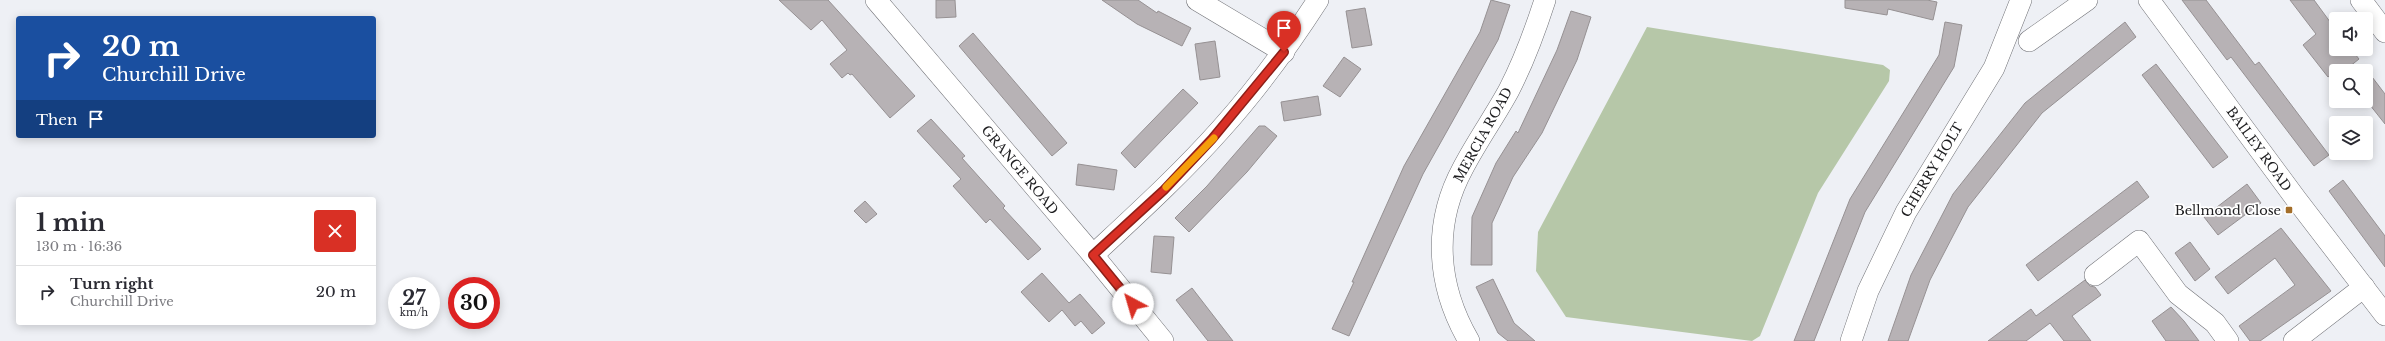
<!DOCTYPE html>
<html lang="en">
<head>
<meta charset="utf-8">
<style>
	:root { --surface:#fff; --page:#f7f7f7; --text:#2b2b33; --muted:#7c7c81; --line:#e1e1e2 }
	body { margin:0; font-family:"Libre Baskerville",serif; background:var(--page); color:var(--text); height:100vh; display:flex; flex-direction:column; font-size:15px; white-space:nowrap }
	* { box-sizing:border-box; margin:0 }
	p { font-size:13px; color:var(--muted) }
	.icon { flex:none; width:22px; height:22px; fill:none; stroke:currentColor; stroke-width:2; stroke-linecap:round; stroke-linejoin:round }
	.map { position:relative; flex:1; overflow:hidden }
	.drawer { position:absolute; left:16px; top:197px; width:360px; height:128px; display:flex; flex-direction:column; background:var(--surface); border-radius:4px; box-shadow:0 2px 10px #0003 }
	.drawer>* { flex:none }
	.top-card { position:absolute; left:16px; top:16px; width:360px; height:122px; border-radius:4px; box-shadow:0 2px 10px #0003; background:#1a4fa0; color:#fff; overflow:hidden }
	.controls { position:absolute; left:2329px; top:12px; display:grid; gap:8px }
	.controls a { display:grid; place-items:center; width:44px; height:44px; border-radius:4px; background:var(--surface); box-shadow:0 2px 10px #0003; font-size:20px }
	.speed { position:absolute; left:388px; top:277px; display:flex; gap:8px; font-size:20px; font-weight:700; text-align:center }
	.speed>* { display:grid; place-content:center; width:52px; height:52px; border-radius:50%; background:var(--surface); box-shadow:0 2px 10px #0003; line-height:1 }
	.speed small { font-size:10px; font-weight:400 }
	.speed .limit { border:6px solid #d22; background:#fff; color:#111 }
	.pin { position:absolute; display:grid; place-items:center; width:34px; height:34px; color:#fff; margin:-41px -17px; border-radius:50% 50% 50% 0; rotate:-45deg; box-shadow:0 0 4px #0007 }
	.pin .icon { rotate:45deg }
	.me { position:absolute; width:44px; margin:-22px; rotate:321deg; stroke-linejoin:round; filter:drop-shadow(0 0 3px #0008) }
	.turn { display:flex; align-items:center; gap:14px; height:84px; padding:0 20px; font-size:18px }
	.turn .icon { width:52px; height:52px; stroke-width:2.5 }
	.turn b { display:block; font-size:28px; line-height:34px }
	.then { display:flex; align-items:center; height:38px; padding:0 20px; background:#0003; gap:8px; font-size:15px }
	.round { display:grid; place-items:center; flex:none; width:42px; height:42px; border-radius:4px; background:var(--page) }
	.summary { display:flex; align-items:center; justify-content:space-between; height:68px; padding:0 20px }
	h1 { font-size:24px; font-weight:700; line-height:30px }
	ul { padding:0; list-style:none }
	li { display:flex; align-items:center; gap:12px; height:52px; padding:0 20px; border-top:1px solid var(--line) }
	li div { flex:1 }
	li b { display:block; font-size:15px }
	li em { font-style:normal }
	.map>svg:first-child { display:block }
	.green { fill:#b6c7a8 }
	.building { fill:#b7b2b5; stroke:#969193 }
	.lines { fill:none; stroke-linecap:round; stroke-linejoin:round }
	.minor-casing { stroke:#717277; stroke-width:22 }
	.minor { stroke:#fff; stroke-width:21 }
	.route-casing { stroke:#8d1f18; stroke-width:10 }
	.route { stroke:#d93025; stroke-width:7 }
	.slow { stroke:#f59e0b; stroke-width:7 }
	.poi-dot { fill:#a46e29; stroke:#fff; stroke-width:1.5 }
	.labels { text-anchor:middle; dominant-baseline:central; stroke-width:3.5; stroke-linejoin:round; paint-order:stroke }
	.street-label { font-size:13px; fill:#1e1e20; stroke:#fff }
	.poi-label { font-size:13px; fill:#1e1e20; stroke:#fff; text-anchor:end }
</style>
</head>
<body>
<div class="map">
<svg width="2385" height="341" viewBox="0 0 2385 341">
	<rect width="100%" height="100%" fill="#eef0f5"/>
	<polygon class="green" points="1647,27 1883,65 1890,70 1889,81 1818,193 1760,336 1752,341 1566,317 1536,271 1538,232"/>
	<g class="building">
		<polygon points="779,0 828,0 915,96 890,118 852,74 850,75 848,73 842,78 830,64 847,50 822,20 811,30"/>
		<polygon points="936,0 955,0 956,17 936,18"/>
		<polygon points="1102,0 1138,0 1157,13 1158,11 1191,28 1182,46 1137,24"/>
		<polygon points="1491,0 1510,5 1498,40 1423,174 1349,336 1332,329 1354,282 1352,282 1404,166 1480,32"/>
		<polygon points="1845,0 1927,0 1937,2 1933,20 1888,9 1887,15 1845,8"/>
		<polygon points="2182,0 2206,0 2255,65 2259,62 2329,155 2314,166 2231,57 2227,60"/>
		<polygon points="2290,0 2314,0 2336,30 2336,49 2351,49 2359,59 2344,71 2341,67 2328,77 2303,45 2316,34"/>
		<polygon points="1365,8 1372,45 1352,48 1346,11"/>
		<polygon points="1571,11 1591,17 1577,60 1542,133 1513,177 1492,223 1492,265 1471,265 1472,217 1496,163 1516,131 1518,133 1557,50"/>
		<polygon points="1945,22 1962,25 1954,67 1865,212 1814,341 1794,341 1850,199 1939,55"/>
		<polygon points="2125,22 2136,37 2042,113 1968,207 1930,280 1908,341 1888,341 1911,275 1953,194 2025,103"/>
		<polygon points="973,33 1067,143 1052,156 959,46"/>
		<polygon points="1215,41 1220,77 1200,80 1195,44"/>
		<polygon points="1344,57 1361,69 1340,97 1323,86"/>
		<polygon points="2156,64 2228,157 2213,168 2142,75"/>
		<polygon points="2366,69 2385,94 2385,124 2366,100"/>
		<polygon points="1183,89 1198,103 1135,168 1121,153"/>
		<polygon points="1318,96 1321,115 1284,121 1281,102"/>
		<polygon points="931,119 965,156 962,158 1005,206 1003,208 1041,249 1028,260 990,219 986,223 953,186 961,179 917,131"/>
		<polygon points="1259,126 1265,126 1277,136 1247,172 1189,232 1175,218 1207,186"/>
		<polygon points="1078,164 1117,170 1114,190 1076,185"/>
		<polygon points="2343,180 2385,236 2385,267 2329,191"/>
		<polygon points="2137,181 2149,197 2038,281 2026,265"/>
		<polygon points="2247,184 2261,203 2218,235 2204,217"/>
		<polygon points="865,201 877,214 866,223 854,211"/>
		<polygon points="2281,228 2331,291 2260,341 2250,341 2239,326 2295,285 2275,258 2228,294 2215,277"/>
		<polygon points="1154,236 1174,237 1171,274 1151,272"/>
		<polygon points="2190,242 2210,269 2195,281 2175,253"/>
		<polygon points="1042,273 1069,303 1080,294 1105,323 1092,334 1081,321 1075,326 1062,310 1049,322 1021,292"/>
		<polygon points="1493,279 1514,323 1535,341 1508,341 1498,333 1476,287"/>
		<polygon points="2085,280 2090,286 2095,287 2101,295 2072,316 2091,341 2064,341 2050,323 2026,341 1988,341 2031,309 2036,316"/>
		<polygon points="1192,288 1233,341 1208,341 1176,300"/>
		<polygon points="2171,307 2184,321 2199,341 2166,341 2152,321"/>
	</g>
	<g class="lines">
		<defs>
			<g id="minor">
				<polyline points="876,0 1093,255 1163,341"/>
				<polyline points="1197,0 1284,52"/>
				<polyline points="2149,0 2296,199 2385,315"/>
				<polyline points="2361,0 2385,32"/>
				<polyline points="2029,41 2087,0"/>
				<path d="M 1093,255 C 1137,214 1181,174 1221,129 C 1257,89 1289,45 1318,0"/>
				<polyline points="2095,275 2139,241 2178,294 2215,323 2228,341"/>
				<path d="M 1469,341 C 1437,286 1432,225 1463,168 C 1477,141 1495,116 1509,90 C 1524,61 1535,31 1545,0"/>
				<polyline points="1851,341 1868,291 1906,212 1994,68 2021,0"/>
				<polyline points="2294,341 2364,287"/>
			</g>
		</defs>
		<use href="#minor" class="minor-casing"/>
		<use href="#minor" class="minor"/>
	</g>
	<g class="lines">
		<defs>
			<polyline id="route" points="1133,304 1093,255 1164,190 1212,139 1284,52"/>
		</defs>
		<use href="#route" class="route-casing"/>
		<use href="#route" class="route"/>
		<polyline class="slow" points="1166,187 1214,138"/>
	</g>
	<rect class="poi-dot" x="2285" y="206" width="8" height="8" rx="2"/>
	<g class="labels">
		<g class="street-label">
			<text transform="translate(1483 135) rotate(-61)">MERCIA ROAD</text>
			<text transform="translate(2259 149) rotate(54)">BAILEY ROAD</text>
			<text transform="translate(1020 170) rotate(50)">GRANGE ROAD</text>
			<text transform="translate(1932 170) rotate(-59)">CHERRY HOLT</text>
		</g>
		<g class="poi-label">
			<text x="2281" y="210">Bellmond Close</text>
		</g>
	</g>
</svg>
<div class="controls">
<a><svg class="icon" aria-label="sound" viewBox="0 0 24 24"><path d="M4 9h4l5-4v14l-5-4H4zM17 9q2 3 0 6"/></svg></a>
<a><svg class="icon" aria-label="search" viewBox="0 0 24 24"><circle cx="10" cy="10" r="6"/><path d="M15 15l6 6"/></svg></a>
<a><svg class="icon" aria-label="layers" viewBox="0 0 24 24"><path d="M12 4l9 5-9 5-9-5zM3 14l9 5 9-5"/></svg></a>
</div>
<div class="speed"><div>27<small>km/h</small></div><div class="limit">30</div></div>
<div class="pin" style="left:1284px;top:52px;background:#d93025"><svg class="icon" aria-label="arrive" viewBox="0 0 24 24"><path d="M6 21V4h12l-3 4 3 4H6"/></svg></div>
<svg class="me" style="left:1133px;top:304px" viewBox="-20 -20 40 40"><circle r="19" fill="#fff"/><path d="M0-13L10 11 0 6-10 11z" fill="#d93025"/></svg>
<div class="top-card">
<div class="turn"><svg class="icon" aria-label="right" viewBox="0 0 24 24"><path d="M7 20v-9h11M14 6l5 5-5 5"/></svg><div><b>20 m</b>Churchill Drive</div></div>
<div class="then">Then<svg class="icon" aria-label="arrive" viewBox="0 0 24 24"><path d="M6 21V4h12l-3 4 3 4H6"/></svg></div>
</div>
<section class="drawer">
<div class="summary"><div><h1>1 min</h1><p>130 m · 16:36</p></div><a class="round" style="background:#d93025;color:#fff"><svg class="icon" aria-label="close" viewBox="0 0 24 24"><path d="M6 6l12 12M18 6L6 18"/></svg></a></div>
<ul>
<li><svg class="icon" aria-label="right" viewBox="0 0 24 24"><path d="M7 20v-9h11M14 6l5 5-5 5"/></svg><div><b>Turn right</b><p>Churchill Drive</p></div><em>20 m</em></li>
</ul>
</section>
</div>
</body>
</html>
